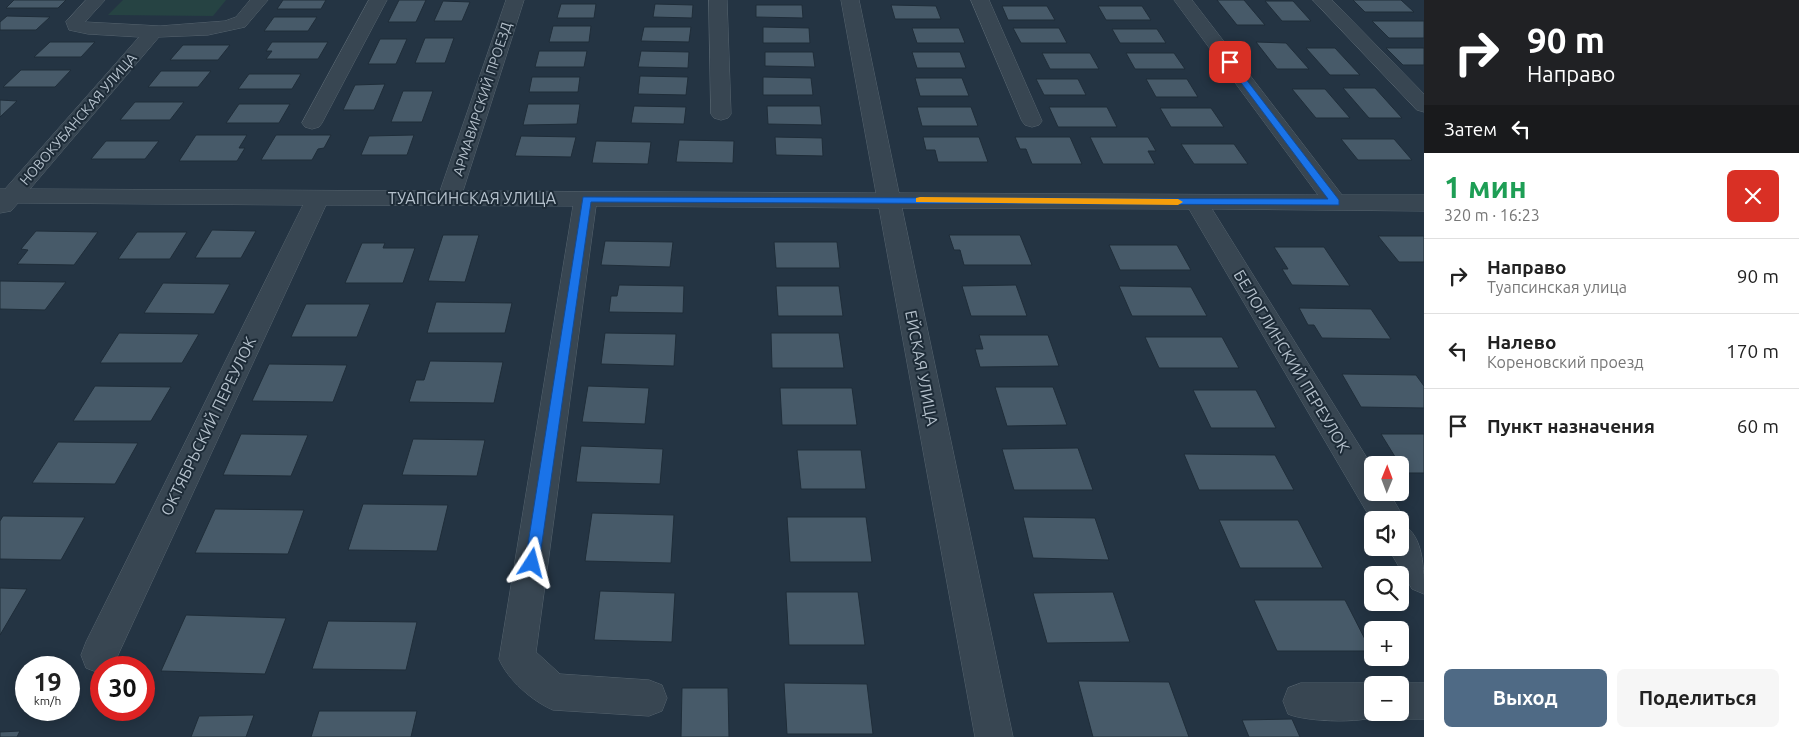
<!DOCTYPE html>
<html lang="ru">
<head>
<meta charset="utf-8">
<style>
	:root { --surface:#fff; --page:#f6f6f6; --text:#222; --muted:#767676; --line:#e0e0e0; --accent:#4f6a85 }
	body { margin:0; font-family:Ubuntu,sans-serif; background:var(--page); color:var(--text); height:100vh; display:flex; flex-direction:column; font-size:19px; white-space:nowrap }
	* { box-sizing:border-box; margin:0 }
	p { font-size:16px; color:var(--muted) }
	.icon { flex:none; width:28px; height:28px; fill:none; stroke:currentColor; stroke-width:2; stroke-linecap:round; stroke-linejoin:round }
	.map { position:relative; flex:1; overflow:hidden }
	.details { display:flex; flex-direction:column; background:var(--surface); width:375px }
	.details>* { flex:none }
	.top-card { background:#202124; color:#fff; overflow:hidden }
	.needle { width:32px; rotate:1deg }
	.tools { position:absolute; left:1364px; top:456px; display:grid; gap:10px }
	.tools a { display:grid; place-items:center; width:45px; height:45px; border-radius:8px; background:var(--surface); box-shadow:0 2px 12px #0003; font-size:25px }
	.speed { position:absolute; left:15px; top:656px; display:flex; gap:10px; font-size:25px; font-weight:700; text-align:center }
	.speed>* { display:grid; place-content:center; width:65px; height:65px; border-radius:50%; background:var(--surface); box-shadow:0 2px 12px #0003; line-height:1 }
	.speed small { font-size:12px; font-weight:400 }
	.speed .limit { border:8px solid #d22; background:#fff; color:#111 }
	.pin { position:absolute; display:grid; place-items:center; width:42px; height:42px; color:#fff; margin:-21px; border-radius:10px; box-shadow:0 2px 8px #0006 }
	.me { position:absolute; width:55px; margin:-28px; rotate:9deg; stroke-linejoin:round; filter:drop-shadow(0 0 4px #0008) }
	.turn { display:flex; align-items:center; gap:18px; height:105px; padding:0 20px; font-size:22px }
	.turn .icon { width:65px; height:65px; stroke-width:2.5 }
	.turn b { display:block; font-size:35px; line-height:42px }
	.then { display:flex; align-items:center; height:48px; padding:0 20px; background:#0003; gap:10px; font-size:19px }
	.round { display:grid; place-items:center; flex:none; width:52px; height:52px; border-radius:8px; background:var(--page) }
	.overview { display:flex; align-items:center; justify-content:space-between; height:85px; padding:0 20px }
	h1 { font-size:30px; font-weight:600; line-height:38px; color:#1e9e55 }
	.primary-button { display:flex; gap:10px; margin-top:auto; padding:10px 20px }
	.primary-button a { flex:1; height:58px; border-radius:8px; background:var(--accent); color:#fff; font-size:20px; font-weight:600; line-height:58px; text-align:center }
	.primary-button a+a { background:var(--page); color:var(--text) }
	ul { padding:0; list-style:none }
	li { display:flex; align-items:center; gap:15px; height:75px; padding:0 20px; border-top:1px solid var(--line) }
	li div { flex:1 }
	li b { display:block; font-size:19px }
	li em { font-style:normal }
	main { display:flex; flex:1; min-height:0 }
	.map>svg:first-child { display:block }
	.green { fill:#264343 }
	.building { fill:#475a69; stroke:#1f2d39 }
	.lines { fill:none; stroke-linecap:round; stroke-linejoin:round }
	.minor-casing { stroke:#56646f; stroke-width:1 }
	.minor { fill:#384652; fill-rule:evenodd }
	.route { fill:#1a73e8; stroke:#114b97 }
	.slow { fill:#f59e0b }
	.labels { text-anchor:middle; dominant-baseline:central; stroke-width:4; stroke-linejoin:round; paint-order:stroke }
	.far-street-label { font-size:14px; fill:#b5c1cc; stroke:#1d2b37 }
	.street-label { font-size:16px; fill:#b5c1cc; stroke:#1d2b37 }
</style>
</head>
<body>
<main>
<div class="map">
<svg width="1424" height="737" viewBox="0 0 1424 737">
	<rect width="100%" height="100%" fill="#243443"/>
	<polygon class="green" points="123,0 226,0 213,16 108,15"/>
	<g class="building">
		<polygon points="14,0 66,0 58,8 6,8"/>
		<polygon points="283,0 326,0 321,9 277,9"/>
		<polygon points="399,0 426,0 416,22 388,22"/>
		<polygon points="1217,0 1244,0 1265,25 1237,25"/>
		<polygon points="1353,0 1401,0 1414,12 1365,12"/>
		<polygon points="443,1 470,2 462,21 434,21"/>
		<polygon points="1265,1 1293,1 1311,21 1282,21"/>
		<polygon points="561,4 596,4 594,18 557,18"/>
		<polygon points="655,4 693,5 692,18 653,17"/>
		<polygon points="756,5 802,5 803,18 756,17"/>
		<polygon points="891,5 936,6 941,19 895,19"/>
		<polygon points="1002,6 1047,6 1055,20 1008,20"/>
		<polygon points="1098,6 1142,6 1151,20 1106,20"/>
		<polygon points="7,16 50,17 36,30 0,30 0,22"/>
		<polygon points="274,17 317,17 308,31 264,31"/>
		<polygon points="1372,21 1424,21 1424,38 1389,38"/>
		<polygon points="553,26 591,26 589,42 549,42"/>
		<polygon points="644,27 691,27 689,42 641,41"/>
		<polygon points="763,27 809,28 810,43 763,43"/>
		<polygon points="912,28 959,28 965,43 917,43"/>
		<polygon points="1013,28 1059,28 1067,43 1021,43"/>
		<polygon points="1112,29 1157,29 1166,43 1120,43"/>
		<polygon points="425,38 454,38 445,63 415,63"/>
		<polygon points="380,39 407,39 396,64 368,64"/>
		<polygon points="50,42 95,42 81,57 34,57"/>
		<polygon points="272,42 328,42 318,59 266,59 272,51 266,51"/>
		<polygon points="1256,42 1286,43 1309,69 1277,69"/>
		<polygon points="183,45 230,45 218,60 170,60"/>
		<polygon points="1306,48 1335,48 1360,75 1330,75"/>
		<polygon points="1386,48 1424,48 1424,65 1403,65"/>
		<polygon points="539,51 587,51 584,67 535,67"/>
		<polygon points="641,51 689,52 688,68 638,67"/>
		<polygon points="765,52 813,52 815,67 765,66"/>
		<polygon points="912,52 960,52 966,68 917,68"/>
		<polygon points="1042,53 1090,53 1099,69 1050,69"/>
		<polygon points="1126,53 1174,53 1185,69 1135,69"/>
		<polygon points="21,70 71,70 55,87 3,87"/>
		<polygon points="161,71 211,71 198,87 148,87"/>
		<polygon points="249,74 301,74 292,89 238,89"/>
		<polygon points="640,76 688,77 686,95 638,94"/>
		<polygon points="532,77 580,77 578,92 529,92"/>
		<polygon points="763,77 811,78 813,95 763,95"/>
		<polygon points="915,78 962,78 969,96 920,96"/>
		<polygon points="1036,79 1078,79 1086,95 1044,95"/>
		<polygon points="1146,79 1187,79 1198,97 1156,97"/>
		<polygon points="385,84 374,110 343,110 355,85"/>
		<polygon points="1343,88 1375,88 1402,118 1369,118"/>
		<polygon points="1292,89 1325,89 1350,118 1316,118"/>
		<polygon points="403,91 433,91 422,122 391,122"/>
		<polygon points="0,100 17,101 0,117"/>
		<polygon points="135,102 184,102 170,120 120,120"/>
		<polygon points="239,104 290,104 279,123 226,123"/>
		<polygon points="528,104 580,104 577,124 523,125"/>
		<polygon points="634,106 686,107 684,124 631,123"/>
		<polygon points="767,106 820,106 822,125 768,124"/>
		<polygon points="917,107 971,107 978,126 922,126"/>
		<polygon points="1049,107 1107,107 1117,127 1058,127"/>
		<polygon points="1160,108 1211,108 1224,127 1171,127"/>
		<polygon points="196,135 247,135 239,148 245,148 237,161 179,161"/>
		<polygon points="276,135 331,135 324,148 318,149 312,160 261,160"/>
		<polygon points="414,135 407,155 361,155 369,136"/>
		<polygon points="521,136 576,137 571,157 515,156"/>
		<polygon points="775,137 822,138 823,156 776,155"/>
		<polygon points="923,137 979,137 988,162 938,162 935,150 926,150"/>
		<polygon points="1015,137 1070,137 1082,164 1032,164 1026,149 1020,149"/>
		<polygon points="1090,137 1148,137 1156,151 1148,151 1155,164 1103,164"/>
		<polygon points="1341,139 1394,139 1412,160 1358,160"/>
		<polygon points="679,140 734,141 733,163 676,162"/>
		<polygon points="106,141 159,141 145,159 91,159"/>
		<polygon points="596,141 651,142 648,164 592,163"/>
		<polygon points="1181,144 1234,144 1248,164 1194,164"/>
		<polygon points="212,230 256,231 241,258 195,258"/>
		<polygon points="36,231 98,232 74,265 17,264 28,250 21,249"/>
		<polygon points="137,232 187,232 170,259 118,259"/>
		<polygon points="443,235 479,235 465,282 428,281"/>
		<polygon points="949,235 1020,235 1032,265 964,265 960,250 954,250"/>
		<polygon points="1378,236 1424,236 1424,262 1399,262"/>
		<polygon points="605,241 673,242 670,267 601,265"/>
		<polygon points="774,242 837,242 840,268 776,268"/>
		<polygon points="362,243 385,243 383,248 415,248 403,283 345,283"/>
		<polygon points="1109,245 1177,245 1191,270 1120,270"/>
		<polygon points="1274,247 1324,247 1350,286 1292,285 1282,269 1288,269"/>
		<polygon points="0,281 66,282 45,310 0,309"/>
		<polygon points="163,283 230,284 214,314 144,313"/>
		<polygon points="619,285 684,286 683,313 609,312 611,296 617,296"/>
		<polygon points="1016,285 1027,316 971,316 962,286"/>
		<polygon points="776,286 839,286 843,316 778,316"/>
		<polygon points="1119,286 1191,287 1207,316 1132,316"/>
		<polygon points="436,302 512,303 505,333 427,333"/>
		<polygon points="306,304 370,304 357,337 291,337"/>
		<polygon points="1299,308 1371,309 1391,339 1322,338 1314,325 1308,325"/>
		<polygon points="119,333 199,334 182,363 100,363"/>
		<polygon points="605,333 676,334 674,366 601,364"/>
		<polygon points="771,333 839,333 844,368 772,368"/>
		<polygon points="979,335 1048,335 1059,366 980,367 975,349 983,349"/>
		<polygon points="1145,337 1222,337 1239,368 1159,368"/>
		<polygon points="430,361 503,362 494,403 409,402 416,380 424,380"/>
		<polygon points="269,364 347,365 333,402 252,401"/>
		<polygon points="1342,374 1416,375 1424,386 1424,408 1361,407"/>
		<polygon points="95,386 171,387 151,421 73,421"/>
		<polygon points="588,386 649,388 645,424 582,422"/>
		<polygon points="995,387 1053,387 1067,425 1007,426"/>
		<polygon points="780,388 852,388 857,425 782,425"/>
		<polygon points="1193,390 1256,390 1276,428 1211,428"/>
		<polygon points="241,434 308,435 291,476 223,475"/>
		<polygon points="1381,434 1424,434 1424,473 1405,473"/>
		<polygon points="413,439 485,440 477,476 402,475"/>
		<polygon points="58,442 138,443 115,484 32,483"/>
		<polygon points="581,446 663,449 660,484 576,482"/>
		<polygon points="1078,448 1093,490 1014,490 1002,449"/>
		<polygon points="797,450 861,450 866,489 801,489"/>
		<polygon points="1184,454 1275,455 1294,490 1199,490"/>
		<polygon points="363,504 448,505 437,551 348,550"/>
		<polygon points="215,509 304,510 288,554 195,553"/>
		<polygon points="592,513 674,515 671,563 585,561"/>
		<polygon points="3,516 85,517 61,560 0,559 0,521"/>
		<polygon points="787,517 866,517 872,562 790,562"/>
		<polygon points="1023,517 1095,518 1109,560 1033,558"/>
		<polygon points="1219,520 1298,520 1323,568 1240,568"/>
		<polygon points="0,588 27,589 0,635"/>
		<polygon points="600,591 675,593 672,642 594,640"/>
		<polygon points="786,592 858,592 865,645 789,645"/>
		<polygon points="1113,592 1130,642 1047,643 1033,593"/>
		<polygon points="1254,600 1345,600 1371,651 1277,651"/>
		<polygon points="186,615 286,618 265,674 161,671"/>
		<polygon points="328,621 417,622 406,670 312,669"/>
		<polygon points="1078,681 1169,682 1189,737 1093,737"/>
		<polygon points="784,683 867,684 873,734 787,734"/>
		<polygon points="682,688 728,688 729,737 681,737"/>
		<polygon points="319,711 417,711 411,737 311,737"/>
		<polygon points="254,715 246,737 191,737 199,716"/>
		<polygon points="1292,719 1300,737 1249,737 1242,720"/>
		<polygon points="20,731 17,737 0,737 0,732"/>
	</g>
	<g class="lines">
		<defs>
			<g id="minor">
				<path d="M 86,0 L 105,0 L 85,22 L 160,26 L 225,21 L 236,17 L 250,0 L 268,0 L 245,27 L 208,35 L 159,37 L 30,189 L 440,191 L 506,0 L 524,0 L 463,191 L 876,193 L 841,0 L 859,0 L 899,193 L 1318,195 L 1174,0 L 1192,0 L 1342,195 L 1424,195 L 1424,211 L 1212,209 L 1372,466 L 1372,492 L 1389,492 L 1405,520 L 1403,525 C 1424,536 1424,570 1424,594 L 1412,589 L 1388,548 L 1400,548 L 1400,520 L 1372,521 L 1189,209 L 902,208 L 1013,737 L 975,737 L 879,208 L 596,206 L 536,652 L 560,674 L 649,680 L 662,685 L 667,698 L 662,711 L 649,716 L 553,710 C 532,701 508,680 499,659 L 573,206 L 326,205 L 112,668 L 101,668 L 99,673 L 86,668 L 81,655 L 86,642 L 303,205 L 18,203 L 11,211 L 0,213 L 0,189 L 5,189 L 139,37 L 88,34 L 69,30 L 66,22 Z"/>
				<polygon points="369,0 387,0 322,123 319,127 312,129 305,127 302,123"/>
				<polygon points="709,0 727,0 731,114 728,118 721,120 714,118 711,114"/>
				<polygon points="971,0 989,0 1042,121 1039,125 1032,127 1025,125 1022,121"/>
				<polygon points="1313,0 1332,0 1424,94 1424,112 1417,110"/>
				<path d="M 1301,683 L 1372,683 L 1378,685 L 1372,685 L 1372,712 L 1386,712 C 1371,725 1306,722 1288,714 L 1283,701 L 1288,688 Z"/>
				<polygon points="1400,683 1424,683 1424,719 1400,719 1387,714 1400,712 1400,685 1394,685"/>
			</g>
		</defs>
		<use href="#minor" class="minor-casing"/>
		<use href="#minor" class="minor"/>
	</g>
	<polygon class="route" points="1227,61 1232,61 1339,200 1339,205 591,202 539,563 537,568 532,570 527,568 525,563 583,197 1328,199 1227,64"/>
	<polygon class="slow" points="920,197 1178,199 1183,202 1178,205 916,202 916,198"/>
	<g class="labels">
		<g class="far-street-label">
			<text transform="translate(482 99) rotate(-72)">АРМАВИРСКИЙ ПРОЕЗД</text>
			<text transform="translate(78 119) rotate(-49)">НОВОКУБАНСКАЯ УЛИЦА</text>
		</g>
		<g class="street-label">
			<text x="472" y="198">ТУАПСИНСКАЯ УЛИЦА</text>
			<text transform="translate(1292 361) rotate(59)">БЕЛОГЛИНСКИЙ ПЕРЕУЛОК</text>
			<text transform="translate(922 368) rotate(79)">ЕЙСКАЯ УЛИЦА</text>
			<text transform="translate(208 426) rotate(-64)">ОКТЯБРЬСКИЙ ПЕРЕУЛОК</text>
		</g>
	</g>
</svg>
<div class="tools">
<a><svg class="needle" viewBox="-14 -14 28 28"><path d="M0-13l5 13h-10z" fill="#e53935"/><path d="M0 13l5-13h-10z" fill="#767676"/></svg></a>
<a><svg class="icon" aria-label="sound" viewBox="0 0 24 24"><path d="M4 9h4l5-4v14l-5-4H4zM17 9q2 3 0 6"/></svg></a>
<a><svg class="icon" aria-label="search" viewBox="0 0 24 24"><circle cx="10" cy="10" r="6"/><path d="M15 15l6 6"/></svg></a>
<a>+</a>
<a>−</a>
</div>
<div class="speed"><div>19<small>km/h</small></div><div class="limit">30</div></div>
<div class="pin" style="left:1230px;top:62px;background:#d93025"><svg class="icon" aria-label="arrive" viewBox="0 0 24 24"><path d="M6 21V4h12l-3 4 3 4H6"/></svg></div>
<svg class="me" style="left:532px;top:563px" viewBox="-20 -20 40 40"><path d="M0-17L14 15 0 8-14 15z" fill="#1a73e8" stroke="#fff" stroke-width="4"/></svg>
</div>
<section class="details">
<div class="top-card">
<div class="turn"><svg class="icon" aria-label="right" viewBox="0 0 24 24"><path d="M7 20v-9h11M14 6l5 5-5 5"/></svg><div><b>90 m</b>Направо</div></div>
<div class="then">Затем<svg class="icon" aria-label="left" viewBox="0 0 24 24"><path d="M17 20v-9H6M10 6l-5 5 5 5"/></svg></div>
</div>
<div class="overview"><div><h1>1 мин</h1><p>320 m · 16:23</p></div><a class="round" style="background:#d93025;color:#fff"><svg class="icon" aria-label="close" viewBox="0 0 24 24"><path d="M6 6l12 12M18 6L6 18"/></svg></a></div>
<ul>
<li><svg class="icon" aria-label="right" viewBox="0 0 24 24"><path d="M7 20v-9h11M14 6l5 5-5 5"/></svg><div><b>Направо</b><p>Туапсинская улица</p></div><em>90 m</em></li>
<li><svg class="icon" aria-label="left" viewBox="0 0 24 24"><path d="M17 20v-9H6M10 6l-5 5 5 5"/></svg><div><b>Налево</b><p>Кореновский проезд</p></div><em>170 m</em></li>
<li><svg class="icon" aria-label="arrive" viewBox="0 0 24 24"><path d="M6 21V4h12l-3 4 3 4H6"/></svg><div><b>Пункт назначения</b></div><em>60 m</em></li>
</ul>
<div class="primary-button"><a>Выход</a><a>Поделиться</a></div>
</section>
</main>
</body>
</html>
